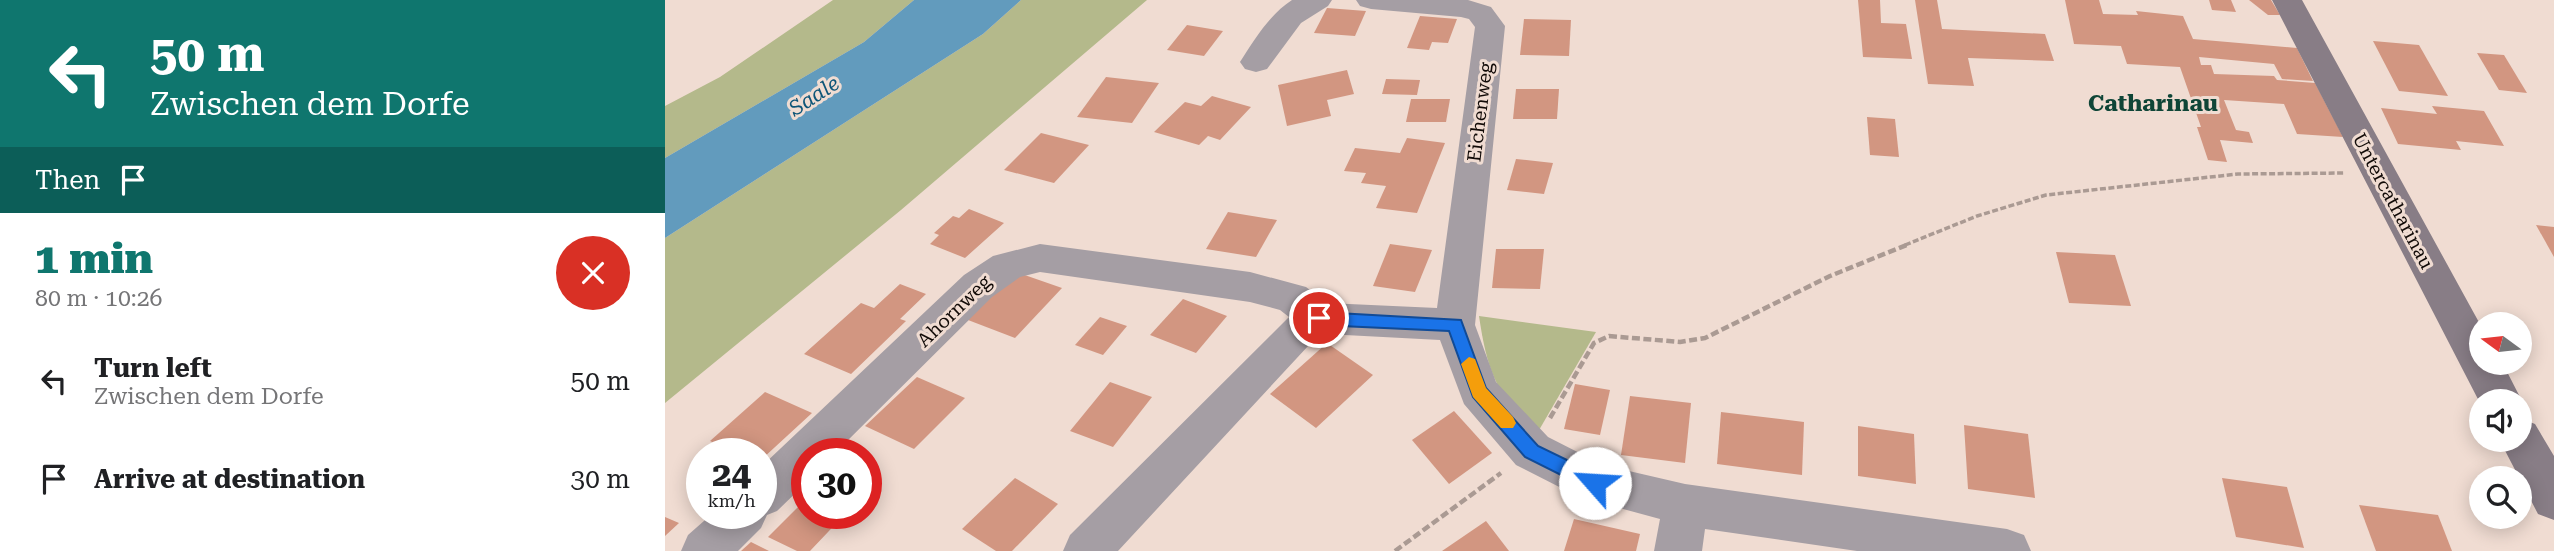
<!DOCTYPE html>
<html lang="en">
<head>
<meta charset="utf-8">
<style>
	:root { --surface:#fff; --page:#f6f6f6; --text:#202124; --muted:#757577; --accent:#0f766e }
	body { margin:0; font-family:"Roboto Serif",serif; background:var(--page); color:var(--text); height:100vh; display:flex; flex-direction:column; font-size:26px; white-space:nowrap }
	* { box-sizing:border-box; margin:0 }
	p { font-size:23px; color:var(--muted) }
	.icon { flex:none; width:38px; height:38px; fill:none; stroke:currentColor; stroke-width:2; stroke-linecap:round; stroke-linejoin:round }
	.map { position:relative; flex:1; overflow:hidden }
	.details { display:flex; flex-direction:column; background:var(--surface); width:665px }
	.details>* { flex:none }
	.hud { background:#0f766e; color:#fff; overflow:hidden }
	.needle { width:46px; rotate:285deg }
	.fabs { position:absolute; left:1804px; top:312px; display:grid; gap:14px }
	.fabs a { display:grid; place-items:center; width:63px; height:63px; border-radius:50%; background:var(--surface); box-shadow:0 4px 18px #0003; font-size:35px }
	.speed { position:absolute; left:21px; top:438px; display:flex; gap:14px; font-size:35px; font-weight:700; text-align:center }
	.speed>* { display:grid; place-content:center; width:91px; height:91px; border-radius:50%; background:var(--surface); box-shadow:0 4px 18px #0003; line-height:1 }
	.speed small { font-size:18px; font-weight:400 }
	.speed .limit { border:10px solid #d22; background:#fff; color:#111 }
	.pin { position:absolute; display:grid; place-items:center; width:60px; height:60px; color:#fff; margin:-30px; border:4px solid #fff; border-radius:50%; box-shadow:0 2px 7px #0007 }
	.me { position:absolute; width:77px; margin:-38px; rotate:296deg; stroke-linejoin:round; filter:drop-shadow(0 0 5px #0008) }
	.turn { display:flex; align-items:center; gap:24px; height:147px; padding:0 35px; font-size:32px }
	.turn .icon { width:91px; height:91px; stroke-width:2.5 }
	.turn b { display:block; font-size:49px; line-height:60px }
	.then { display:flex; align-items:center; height:66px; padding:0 35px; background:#0003; gap:14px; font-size:26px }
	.round { display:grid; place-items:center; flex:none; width:74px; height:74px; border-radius:37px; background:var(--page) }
	.overview { display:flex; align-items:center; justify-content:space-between; height:119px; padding:0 35px }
	h1 { font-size:42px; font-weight:800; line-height:52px; color:var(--accent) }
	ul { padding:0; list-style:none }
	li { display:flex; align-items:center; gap:21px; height:98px; padding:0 35px }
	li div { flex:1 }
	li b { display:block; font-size:26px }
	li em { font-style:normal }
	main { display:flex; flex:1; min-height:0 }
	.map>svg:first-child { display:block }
	.green { fill:#b4b98b }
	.water { fill:#629bbd }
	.building { fill:#d29681 }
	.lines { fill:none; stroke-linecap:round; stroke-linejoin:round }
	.path-far1 { stroke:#aa9a93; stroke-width:3.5; stroke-dasharray:6 2.5; stroke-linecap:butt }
	.path { stroke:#aa9a93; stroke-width:4.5; stroke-dasharray:8 3.5; stroke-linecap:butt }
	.street { fill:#a59ea4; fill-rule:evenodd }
	.secondary { fill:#887d86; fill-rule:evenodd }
	.route { fill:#1a73e8; stroke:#114b97; stroke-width:2 }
	.slow { fill:#f59e0b }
	.labels { text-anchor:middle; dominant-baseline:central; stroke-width:6; stroke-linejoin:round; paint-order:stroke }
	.street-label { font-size:19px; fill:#110a07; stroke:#f0dcd2 }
	.water-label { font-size:21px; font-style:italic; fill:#0e5578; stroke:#f0dcd2 }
	.quarter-label { font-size:23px; font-weight:bold; fill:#0f4537; stroke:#f0dcd2 }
</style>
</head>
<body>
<main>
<section class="details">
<div class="hud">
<div class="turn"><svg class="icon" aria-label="left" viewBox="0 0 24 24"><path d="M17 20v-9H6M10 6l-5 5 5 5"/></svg><div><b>50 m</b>Zwischen dem Dorfe</div></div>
<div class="then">Then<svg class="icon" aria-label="arrive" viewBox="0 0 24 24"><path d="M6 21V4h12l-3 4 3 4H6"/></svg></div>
</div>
<div class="overview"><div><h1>1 min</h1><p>80 m · 10:26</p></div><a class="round" style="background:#d93025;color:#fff"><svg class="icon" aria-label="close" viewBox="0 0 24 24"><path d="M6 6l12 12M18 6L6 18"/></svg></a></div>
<ul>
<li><svg class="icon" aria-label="left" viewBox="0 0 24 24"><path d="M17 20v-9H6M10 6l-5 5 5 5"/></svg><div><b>Turn left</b><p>Zwischen dem Dorfe</p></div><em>50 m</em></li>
<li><svg class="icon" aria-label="arrive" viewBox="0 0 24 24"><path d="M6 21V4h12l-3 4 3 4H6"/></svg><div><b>Arrive at destination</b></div><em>30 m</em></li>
</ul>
</section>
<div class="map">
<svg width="1889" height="551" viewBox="0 0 1889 551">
	<rect width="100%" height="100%" fill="#f0dcd2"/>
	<g class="green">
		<polygon points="168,0 249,0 199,42 0,158 0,106 55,77"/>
		<polygon points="356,0 482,0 236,210 0,403 0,238 318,34"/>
		<path d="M 814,316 L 931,332 L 870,437 C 832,390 823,377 814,316 Z"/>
	</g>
	<polygon class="water" points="249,0 356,0 318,34 0,238 0,158 199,42"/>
	<g class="building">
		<polygon points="1193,0 1215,0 1216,23 1241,24 1247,59 1198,57"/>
		<polygon points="1250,0 1272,0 1277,29 1380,34 1389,61 1303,58 1309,86 1263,84"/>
		<polygon points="1400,0 1434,0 1438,14 1473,15 1471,11 1518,16 1528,39 1632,48 1648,81 1617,79 1609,64 1534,57 1536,65 1546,65 1549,74 1609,76 1612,80 1650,83 1678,137 1632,134 1619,104 1559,100 1571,130 1584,132 1588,143 1555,140 1562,162 1543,160 1532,127 1536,127 1515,67 1462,64 1456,46 1409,44"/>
		<polygon points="1544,0 1566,0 1571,12 1547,10"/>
		<polygon points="1584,0 1606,0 1615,15 1603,15"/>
		<polygon points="662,8 701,11 690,36 649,33"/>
		<polygon points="755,16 792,19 783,43 767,42 764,50 742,48"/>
		<polygon points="859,19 906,20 904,56 855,55"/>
		<polygon points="522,25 558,31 539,56 502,50"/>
		<polygon points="1708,41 1754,45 1783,96 1734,91"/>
		<polygon points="1812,53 1839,55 1862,93 1834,90"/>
		<polygon points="682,70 689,94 662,100 666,116 622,126 613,85"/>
		<polygon points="441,77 494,83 467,123 412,117"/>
		<polygon points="721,79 755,80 752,95 717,94"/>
		<polygon points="851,89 894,89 892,119 848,119"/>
		<polygon points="547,96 586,107 555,140 543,136 534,145 489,132 520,102 536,106"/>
		<polygon points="746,99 785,99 781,122 741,122"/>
		<polygon points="1767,106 1819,111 1839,146 1791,141 1796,150 1733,144 1716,108 1772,114"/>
		<polygon points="1202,117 1230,119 1234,157 1205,155"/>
		<polygon points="376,133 424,145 389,183 339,170"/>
		<polygon points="742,138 780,143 752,213 711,208 721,186 696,183 701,173 679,171 690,148 735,153"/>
		<polygon points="851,159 888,163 879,194 842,190"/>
		<polygon points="304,209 339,223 300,258 265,244 274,235 269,233 288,216 294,218"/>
		<polygon points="563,212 612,220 591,257 541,249"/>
		<polygon points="1871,225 1889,227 1889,257"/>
		<polygon points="725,244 767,250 750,292 708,286"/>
		<polygon points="831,249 879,249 875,289 827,288"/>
		<polygon points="1391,252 1450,255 1466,306 1404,303"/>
		<polygon points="351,272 397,288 350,338 303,320"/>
		<polygon points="235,284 261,294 235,319 241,321 186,374 139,354 196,303 209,308"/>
		<polygon points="518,299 562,316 531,353 485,335"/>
		<polygon points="435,317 462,326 438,355 410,345"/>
		<polygon points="662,343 708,375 651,428 605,394"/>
		<polygon points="252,377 300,398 249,449 200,426"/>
		<polygon points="445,382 487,397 448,447 405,431"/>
		<polygon points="910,384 945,390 935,435 899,429"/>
		<polygon points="100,392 147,413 96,460 96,453 71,453 45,441"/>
		<polygon points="965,396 1026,403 1020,463 956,455"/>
		<polygon points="789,411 827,453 784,484 747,440"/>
		<polygon points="1056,412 1139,422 1137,475 1052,464"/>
		<polygon points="1299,425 1363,434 1370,498 1303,489"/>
		<polygon points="1193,426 1249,434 1251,484 1193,476"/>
		<polygon points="350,478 393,504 347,551 331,551 297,529"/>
		<polygon points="1557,478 1622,487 1639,548 1571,537"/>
		<polygon points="142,498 142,513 181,513 145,551 132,551 103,537"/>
		<polygon points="1694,505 1773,515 1787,551 1711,551"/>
		<polygon points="0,517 14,523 0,536"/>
		<polygon points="909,519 975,534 971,551 899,551"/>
		<polygon points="821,521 844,551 777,551"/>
		<polygon points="86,542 104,551 76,551"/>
	</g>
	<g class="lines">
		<polyline class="path-far1" points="1240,245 1312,216 1381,195 1573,174 1679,173"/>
		<g class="path">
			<polyline points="885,418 929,343 944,336 1015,342 1040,338 1165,276 1244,244"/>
			<polyline points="730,551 836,473"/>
		</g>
		<g class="street">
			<path d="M 627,0 L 667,0 L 663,6 L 636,23 L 602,69 L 591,72 L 580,69 L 575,62 C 589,40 605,14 627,0 Z"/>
			<polygon points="691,0 803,0 826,7 840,26 810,325 831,382 883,437 938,465 1020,484 1342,529 1359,535 1366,551 1192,551 1040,529 1037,551 989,551 995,519 914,497 851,465 799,404 775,340 661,334 644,345 453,551 398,551 405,535 624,317 615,310 585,302 375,272 355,277 327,297 170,453 142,453 142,482 112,511 102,515 96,528 73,551 16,551 23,535 48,513 96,513 96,467 299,275 328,256 375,244 585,272 641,287 662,303 772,308 810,27 804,19 796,17 706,9 695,6"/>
		</g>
		<g class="secondary">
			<polygon points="1607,0 1637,0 1816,326 1816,362 1837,362 1857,401 1855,405 1855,401 1816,401 1816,405"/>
			<polygon points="1855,418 1870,424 1889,456 1889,520 1873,514 1834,439 1855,439"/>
		</g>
	</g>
	<polygon class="route" points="654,312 796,320 821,388 873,446 937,477 939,483 937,489 924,489 860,457 808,397 784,331 654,325 646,318"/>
	<polygon class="slow" points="804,357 810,359 821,388 848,417 851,423 848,428 836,428 808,397 796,364"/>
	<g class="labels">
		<g class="street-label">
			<text transform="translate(815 112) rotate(-83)">Eichenweg</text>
			<text transform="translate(1728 201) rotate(62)">Untercatharinau</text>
			<text transform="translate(289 311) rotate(-44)">Ahornweg</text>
		</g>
		<g class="water-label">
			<text transform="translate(149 96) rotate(-33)">Saale</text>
		</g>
		<g class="quarter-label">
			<text x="1488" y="103">Catharinau</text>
		</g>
	</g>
</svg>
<div class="fabs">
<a><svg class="needle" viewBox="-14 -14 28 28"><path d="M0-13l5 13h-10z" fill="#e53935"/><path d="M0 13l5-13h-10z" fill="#757577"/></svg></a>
<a><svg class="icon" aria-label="sound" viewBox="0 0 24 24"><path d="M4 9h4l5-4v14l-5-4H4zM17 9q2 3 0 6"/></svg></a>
<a><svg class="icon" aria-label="search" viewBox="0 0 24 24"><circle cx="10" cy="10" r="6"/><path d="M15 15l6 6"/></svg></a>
</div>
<div class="speed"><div>24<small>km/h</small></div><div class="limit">30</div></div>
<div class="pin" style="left:654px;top:318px;background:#d93025"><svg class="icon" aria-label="arrive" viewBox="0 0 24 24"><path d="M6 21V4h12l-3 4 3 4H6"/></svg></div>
<svg class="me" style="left:930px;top:483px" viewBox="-20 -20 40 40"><circle r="19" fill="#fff"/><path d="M0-13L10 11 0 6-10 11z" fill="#1a73e8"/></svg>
</div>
</main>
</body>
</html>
